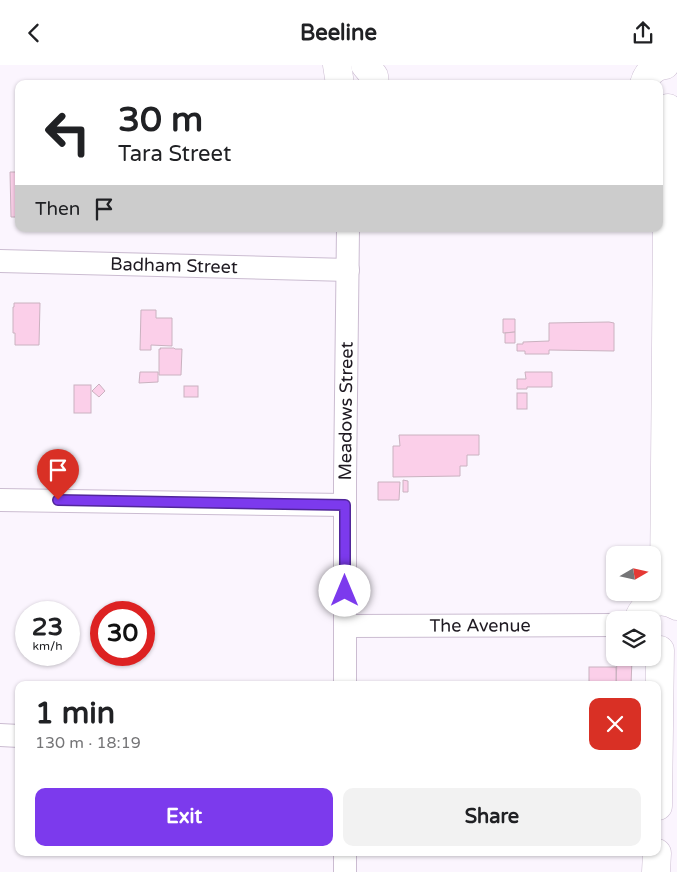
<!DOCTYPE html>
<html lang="en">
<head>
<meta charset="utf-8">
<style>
	:root { --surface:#fff; --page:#f2f2f2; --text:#202124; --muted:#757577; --accent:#7c3aed }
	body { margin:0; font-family:"Varela Round",sans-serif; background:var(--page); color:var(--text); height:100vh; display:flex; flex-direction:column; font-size:19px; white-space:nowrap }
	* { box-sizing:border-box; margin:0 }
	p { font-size:16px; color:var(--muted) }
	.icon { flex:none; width:28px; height:28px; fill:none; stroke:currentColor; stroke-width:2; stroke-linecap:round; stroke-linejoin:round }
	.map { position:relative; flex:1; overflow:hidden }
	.panel { position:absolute; left:15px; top:616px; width:646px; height:175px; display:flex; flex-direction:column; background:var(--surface); border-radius:10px; box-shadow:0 1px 4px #0004 }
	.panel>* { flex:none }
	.guide { position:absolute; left:15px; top:15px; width:648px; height:152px; border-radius:10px; box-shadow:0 1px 4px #0004; background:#fff; color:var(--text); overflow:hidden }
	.needle { width:32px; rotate:81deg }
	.fabs { position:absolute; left:606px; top:481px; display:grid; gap:10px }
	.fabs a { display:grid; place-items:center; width:55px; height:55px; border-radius:10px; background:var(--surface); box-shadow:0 1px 4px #0004; font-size:25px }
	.speed { position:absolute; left:15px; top:536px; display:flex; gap:10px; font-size:25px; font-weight:700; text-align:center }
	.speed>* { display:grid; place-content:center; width:65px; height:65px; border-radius:50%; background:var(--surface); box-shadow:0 1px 4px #0004; line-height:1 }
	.speed small { font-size:12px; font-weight:400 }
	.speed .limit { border:8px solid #d22; background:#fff; color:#111 }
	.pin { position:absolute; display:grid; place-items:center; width:42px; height:42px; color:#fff; margin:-51px -21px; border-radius:50% 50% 50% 0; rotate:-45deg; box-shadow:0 0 5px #0007 }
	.pin .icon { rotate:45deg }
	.me { position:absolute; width:55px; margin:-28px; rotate:0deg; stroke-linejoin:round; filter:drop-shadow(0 0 4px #0008) }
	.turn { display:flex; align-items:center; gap:18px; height:105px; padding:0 20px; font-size:22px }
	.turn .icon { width:65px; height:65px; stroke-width:2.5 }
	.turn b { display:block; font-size:35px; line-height:42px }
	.then { display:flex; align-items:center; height:48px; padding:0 20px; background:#0003; gap:10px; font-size:19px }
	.round { display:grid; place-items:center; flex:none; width:52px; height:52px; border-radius:10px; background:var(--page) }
	.head { display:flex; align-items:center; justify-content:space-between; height:85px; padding:0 20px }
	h1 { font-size:30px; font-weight:700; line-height:38px }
	.button { display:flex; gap:10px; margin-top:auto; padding:10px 20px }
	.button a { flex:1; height:58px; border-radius:10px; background:var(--accent); color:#fff; font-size:20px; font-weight:700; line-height:58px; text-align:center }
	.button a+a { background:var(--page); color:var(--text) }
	header { display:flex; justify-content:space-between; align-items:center; height:65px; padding:0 20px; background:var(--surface); font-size:22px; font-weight:700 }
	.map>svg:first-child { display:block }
	.building { fill:#fbcfe9; stroke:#cab2c0 }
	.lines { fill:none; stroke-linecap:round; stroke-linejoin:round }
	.minor-casing { stroke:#cbbcd1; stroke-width:24 }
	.tertiary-casing { stroke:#cbbcd1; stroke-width:29 }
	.minor { stroke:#fff; stroke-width:22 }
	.tertiary { stroke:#fff; stroke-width:28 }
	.route-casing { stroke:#51269a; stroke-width:12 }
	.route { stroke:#7c3aed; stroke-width:9 }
	.labels { text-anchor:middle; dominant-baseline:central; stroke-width:4.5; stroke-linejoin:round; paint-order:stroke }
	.street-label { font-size:18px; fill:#1e1921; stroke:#fff }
</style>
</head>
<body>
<header><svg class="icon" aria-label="back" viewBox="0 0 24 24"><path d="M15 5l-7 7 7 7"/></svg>Beeline<svg class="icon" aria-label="share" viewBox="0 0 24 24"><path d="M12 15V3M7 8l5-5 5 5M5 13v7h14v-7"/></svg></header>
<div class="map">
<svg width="677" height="807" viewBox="0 0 677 807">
	<rect width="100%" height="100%" fill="#fbf5fe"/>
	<g class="building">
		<polygon points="10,107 19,107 19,152 11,152"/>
		<polygon points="14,238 40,238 39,280 15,280 15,268 13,268 13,242 14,242"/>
		<polygon points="141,245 156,245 156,253 172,253 172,281 151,280 151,285 140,285"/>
		<polygon points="503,254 515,254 515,267 503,268"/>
		<polygon points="609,257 614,258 614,286 549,285 549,289 525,289 525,286 517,286 517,279 523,279 523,277 549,276 549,258"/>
		<polygon points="515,267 515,278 505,278 505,268"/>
		<polygon points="160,283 174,283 175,284 182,284 181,310 159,310 159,284 161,284"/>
		<polygon points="140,307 158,307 158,317 139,318"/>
		<polygon points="525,307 552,307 552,322 527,322 527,324 517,324 517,314 526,314"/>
		<polygon points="99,319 105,326 99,332 92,326"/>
		<rect x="74" y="320" width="17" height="28"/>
		<rect x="184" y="321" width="14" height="11"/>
		<rect x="517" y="328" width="10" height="16"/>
		<polygon points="399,370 479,370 479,390 467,390 467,401 460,401 460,411 393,412 393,381 400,381"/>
		<polygon points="403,415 408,416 408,427 403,427"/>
		<polygon points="378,417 400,417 399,435 378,435"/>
		<polygon points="617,593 632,594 631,620 616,620"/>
		<rect x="589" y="602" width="27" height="18"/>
	</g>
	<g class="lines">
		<defs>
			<g id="minor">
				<path id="s1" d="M 0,196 L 348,205"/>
				<polyline points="0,435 345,440"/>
				<path id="s2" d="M 345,561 L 615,560"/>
				<path id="s3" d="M 345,620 L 345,415 L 348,164"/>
				<polyline points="0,670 19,671"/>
				<polyline points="345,788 345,807"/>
			</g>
			<g id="tertiary">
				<polyline points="337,0 340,19"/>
				<polyline points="365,0 374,11 375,19"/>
				<path d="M 644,19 C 647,8 654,1 665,0"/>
				<polyline points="662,536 664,521 668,43"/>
				<path d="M 638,555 C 644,537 661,532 677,541"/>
				<polyline points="658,741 660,585"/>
				<polyline points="656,807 657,788"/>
			</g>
		</defs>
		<use href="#minor" class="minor-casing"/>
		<use href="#tertiary" class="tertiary-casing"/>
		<use href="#minor" class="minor"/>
		<use href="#tertiary" class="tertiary"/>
	</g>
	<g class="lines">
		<defs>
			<polyline id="route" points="58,435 345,440 345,526"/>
		</defs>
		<use href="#route" class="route-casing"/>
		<use href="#route" class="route"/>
	</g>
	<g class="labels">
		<g class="street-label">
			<text stroke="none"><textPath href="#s1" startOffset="174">Badham Street</textPath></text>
			<text stroke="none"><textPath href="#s3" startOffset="274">Meadows Street</textPath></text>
			<text stroke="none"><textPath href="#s2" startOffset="135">The Avenue</textPath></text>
		</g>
	</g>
</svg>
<div class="fabs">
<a><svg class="needle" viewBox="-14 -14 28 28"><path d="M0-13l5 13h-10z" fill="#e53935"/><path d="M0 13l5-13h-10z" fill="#757577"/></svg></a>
<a><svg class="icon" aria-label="layers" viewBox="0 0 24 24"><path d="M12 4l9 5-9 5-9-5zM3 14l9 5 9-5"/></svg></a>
</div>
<div class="speed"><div>23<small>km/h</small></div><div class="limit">30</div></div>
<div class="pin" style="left:58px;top:435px;background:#d93025"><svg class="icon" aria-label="arrive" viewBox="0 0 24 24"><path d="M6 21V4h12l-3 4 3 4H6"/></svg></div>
<svg class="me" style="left:345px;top:526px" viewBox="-20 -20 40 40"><circle r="19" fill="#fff"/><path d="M0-13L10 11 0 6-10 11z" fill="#7c3aed"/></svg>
<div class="guide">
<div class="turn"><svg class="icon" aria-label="left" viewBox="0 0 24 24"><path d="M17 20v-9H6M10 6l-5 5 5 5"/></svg><div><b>30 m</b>Tara Street</div></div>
<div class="then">Then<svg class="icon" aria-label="arrive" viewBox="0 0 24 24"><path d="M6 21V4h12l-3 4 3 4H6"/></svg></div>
</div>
<section class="panel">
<div class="head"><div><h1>1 min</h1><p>130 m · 18:19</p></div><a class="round" style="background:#d93025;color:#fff"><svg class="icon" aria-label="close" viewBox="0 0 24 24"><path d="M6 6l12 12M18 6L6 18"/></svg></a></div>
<div class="button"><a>Exit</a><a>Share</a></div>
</section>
</div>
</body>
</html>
